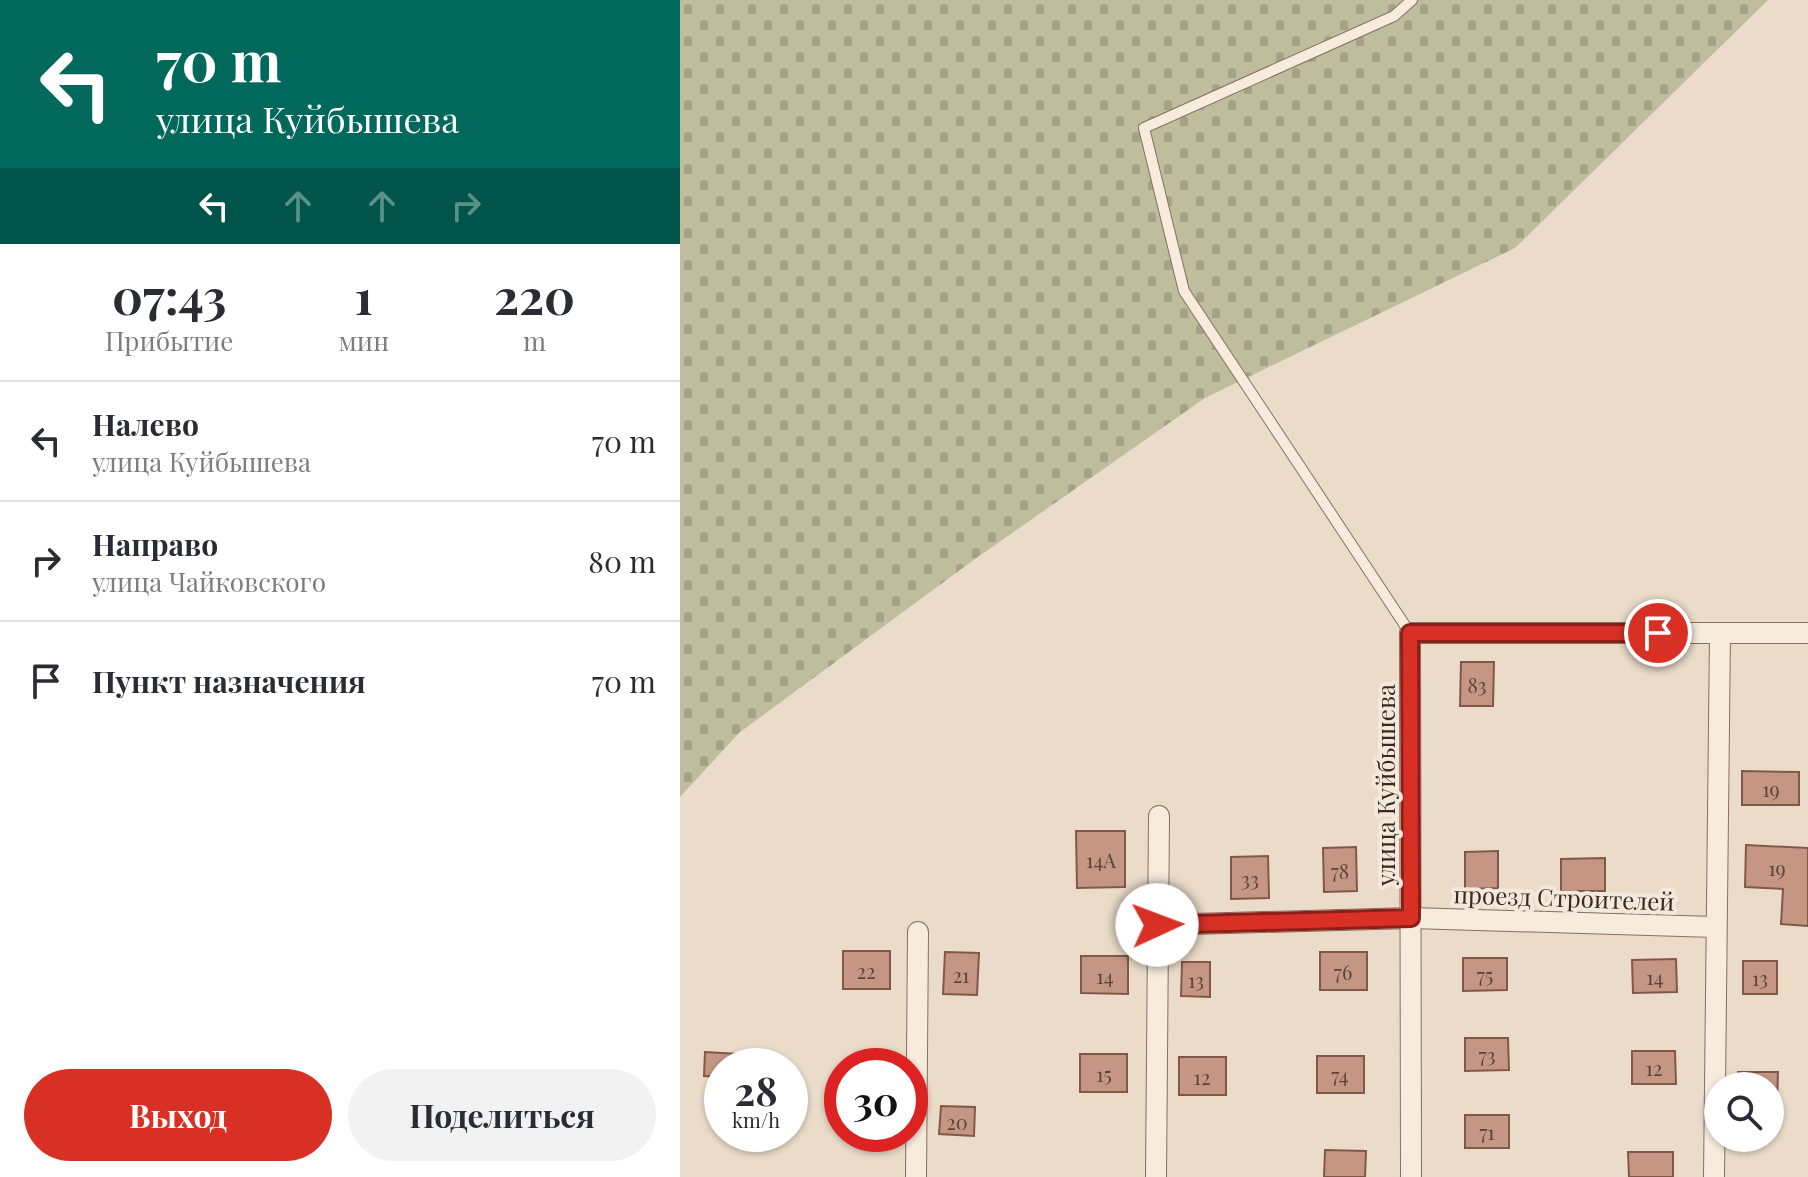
<!DOCTYPE html>
<html lang="ru">
<head>
<meta charset="utf-8">
<style>
	:root { --surface:#fff; --page:#f2f2f3; --text:#2b2b33; --muted:#7c7c81; --line:#e1e1e2; --accent:#d93025 }
	body { margin:0; font-family:"Playfair Display",serif; background:var(--page); color:var(--text); height:100vh; display:flex; flex-direction:column; font-size:30px; white-space:nowrap }
	* { box-sizing:border-box; margin:0 }
	p { font-size:26px; color:var(--muted) }
	.icon { flex:none; width:44px; height:44px; fill:none; stroke:currentColor; stroke-width:2; stroke-linecap:round; stroke-linejoin:round }
	.map { position:relative; flex:1; overflow:hidden }
	.drawer { display:flex; flex-direction:column; background:var(--surface); width:680px }
	.drawer>* { flex:none }
	.top-card { background:#00695c; color:#fff; overflow:hidden }
	.buttons { position:absolute; left:1024px; top:1072px; display:grid; gap:16px }
	.buttons a { display:grid; place-items:center; width:80px; height:80px; border-radius:50%; background:var(--surface); box-shadow:0 2px 6px #0004; font-size:40px }
	.speed { position:absolute; left:24px; top:1048px; display:flex; gap:16px; font-size:40px; font-weight:700; text-align:center }
	.speed>* { display:grid; place-content:center; width:104px; height:104px; border-radius:50%; background:var(--surface); box-shadow:0 2px 6px #0004; line-height:1 }
	.speed small { font-size:20px; font-weight:400 }
	.speed .limit { border:12px solid #d22; background:#fff; color:#111 }
	.pin { position:absolute; display:grid; place-items:center; width:68px; height:68px; color:#fff; margin:-34px; border:4px solid #fff; border-radius:50%; box-shadow:0 2px 8px #0007 }
	.me { position:absolute; width:88px; margin:-44px; rotate:88deg; stroke-linejoin:round; filter:drop-shadow(0 0 6px #0008) }
	.turn { display:flex; align-items:center; gap:28px; height:168px; padding:0 24px; font-size:36px }
	.turn .icon { width:104px; height:104px; stroke-width:2.5 }
	.turn b { display:block; font-size:56px; line-height:68px }
	.lanes { display:flex; align-items:center; height:76px; padding:0 24px; background:#0003; justify-content:center; gap:40px; direction:ltr }
	.lanes .off { opacity:.35 }
	.eta { display:flex; justify-content:space-evenly; align-items:center; height:136px; text-align:center }
	.eta b { font-size:48px; font-weight:700; line-height:56px }
	.cta { display:flex; gap:16px; margin-top:auto; padding:16px 24px }
	.cta a { flex:1; height:92px; border-radius:48px; background:var(--accent); color:#fff; font-size:32px; font-weight:700; line-height:92px; text-align:center }
	.cta a+a { background:var(--page); color:var(--text) }
	ul { padding:0; list-style:none }
	li { display:flex; align-items:center; gap:24px; height:120px; padding:0 24px; border-top:2px solid var(--line) }
	li div { flex:1 }
	li b { display:block; font-size:30px }
	li em { font-style:normal }
	main { display:flex; flex:1; min-height:0 }
	.map>svg:first-child { display:block }
	.cemetery { fill:url(#cemetery-stones) }
	.building { fill:#c59684; stroke:#835748; stroke-width:2 }
	.lines { fill:none; stroke-linecap:round; stroke-linejoin:round }
	.lane-casing { stroke:#866f60; stroke-width:12 }
	.street-casing { stroke:#866f60; stroke-width:22 }
	.lane { stroke:#f6ebdd; stroke-width:10 }
	.street { stroke:#f6ebdd; stroke-width:20 }
	.route-casing { stroke:#8d1f18; stroke-width:20 }
	.route { stroke:#d93025; stroke-width:14 }
	.labels { text-anchor:middle; dominant-baseline:central; stroke-width:8; stroke-linejoin:round; paint-order:stroke }
	.number-label { font-size:20px; fill:#5b453a }
	.street-label { font-size:24px; fill:#382a22; stroke:#f3e8d9 }
</style>
</head>
<body>
<main>
<section class="drawer">
<div class="top-card">
<div class="turn"><svg class="icon" aria-label="left" viewBox="0 0 24 24"><path d="M17 20v-9H6M10 6l-5 5 5 5"/></svg><div><b>70 m</b>улица Куйбышева</div></div>
<div class="lanes"><svg class="icon" aria-label="left" viewBox="0 0 24 24"><path d="M17 20v-9H6M10 6l-5 5 5 5"/></svg><svg class="icon off" aria-label="ahead" viewBox="0 0 24 24"><path d="M12 20V5M6 11l6-6 6 6"/></svg><svg class="icon off" aria-label="ahead" viewBox="0 0 24 24"><path d="M12 20V5M6 11l6-6 6 6"/></svg><svg class="icon off" aria-label="right" viewBox="0 0 24 24"><path d="M7 20v-9h11M14 6l5 5-5 5"/></svg></div>
</div>
<div class="eta">
<div><b>07:43</b><p>Прибытие</p></div>
<div><b>1</b><p>мин</p></div>
<div><b>220</b><p>m</p></div>
</div>
<ul>
<li><svg class="icon" aria-label="left" viewBox="0 0 24 24"><path d="M17 20v-9H6M10 6l-5 5 5 5"/></svg><div><b>Налево</b><p>улица Куйбышева</p></div><em>70 m</em></li>
<li><svg class="icon" aria-label="right" viewBox="0 0 24 24"><path d="M7 20v-9h11M14 6l5 5-5 5"/></svg><div><b>Направо</b><p>улица Чайковского</p></div><em>80 m</em></li>
<li><svg class="icon" aria-label="arrive" viewBox="0 0 24 24"><path d="M6 21V4h12l-3 4 3 4H6"/></svg><div><b>Пункт назначения</b></div><em>70 m</em></li>
</ul>
<div class="cta"><a>Выход</a><a>Поделиться</a></div>
</section>
<div class="map">
<svg width="1128" height="1177" viewBox="0 0 1128 1177">
	<defs>
		<pattern id="cemetery-stones" width="16" height="16" patternUnits="userSpaceOnUse" patternTransform="scale(2)"><rect width="16" height="16" fill="#bebe9d"/><path d="M2 7V4a2 2 0 0 1 4 0v3zM10 15v-3a2 2 0 0 1 4 0v3z" fill="#a4a387"/></pattern>
	</defs>
	<rect width="100%" height="100%" fill="#ebdcca"/>
	<polygon class="cemetery" points="0,0 1088,0 835,248 525,398 295,559 59,733 0,797"/>
	<g class="building">
		<polygon points="781,662 814,662 813,706 780,706"/>
		<polygon points="1062,771 1119,772 1119,805 1062,805"/>
		<polygon points="396,831 445,831 445,887 397,888"/>
		<polygon points="1066,845 1128,848 1128,926 1101,924 1103,889 1065,887"/>
		<polygon points="676,847 677,891 644,892 643,848"/>
		<polygon points="818,851 818,888 785,889 785,852"/>
		<polygon points="588,856 589,898 551,899 551,857"/>
		<polygon points="925,858 925,891 881,891 881,859"/>
		<rect x="163" y="951" width="47" height="38"/>
		<polygon points="265,952 299,953 297,995 263,994"/>
		<rect x="640" y="952" width="47" height="38"/>
		<polygon points="401,956 448,956 448,994 401,993"/>
		<polygon points="783,958 827,958 827,990 783,991"/>
		<polygon points="996,959 997,992 953,993 952,960"/>
		<rect x="1063" y="961" width="34" height="33"/>
		<polygon points="502,962 530,962 530,997 501,996"/>
		<polygon points="785,1038 828,1038 829,1070 785,1071"/>
		<polygon points="952,1051 995,1051 996,1084 952,1084"/>
		<polygon points="25,1052 59,1054 58,1066 42,1066 42,1077 24,1076"/>
		<rect x="400" y="1054" width="47" height="38"/>
		<rect x="637" y="1056" width="47" height="37"/>
		<rect x="499" y="1057" width="47" height="38"/>
		<polygon points="1058,1072 1098,1072 1097,1107 1090,1107 1090,1086 1058,1086"/>
		<polygon points="261,1106 295,1107 294,1136 259,1134"/>
		<rect x="785" y="1115" width="44" height="33"/>
		<polygon points="645,1150 686,1151 685,1177 644,1177"/>
		<polygon points="948,1152 993,1152 993,1177 949,1177"/>
	</g>
	<g class="lines">
		<defs>
			<polyline id="lane" points="730,633 504,291 464,128 714,16 732,0"/>
			<g id="street">
				<polyline points="477,925 731,918 1035,927"/>
				<polyline points="236,1177 238,932"/>
				<polyline points="476,1177 479,816"/>
				<polyline points="731,1177 730,633 1128,633"/>
				<polyline points="1034,1177 1040,633"/>
			</g>
		</defs>
		<use href="#lane" class="lane-casing"/>
		<use href="#street" class="street-casing"/>
		<use href="#lane" class="lane"/>
		<use href="#street" class="street"/>
	</g>
	<g class="lines">
		<defs>
			<polyline id="route" points="477,925 731,918 730,633 978,633"/>
		</defs>
		<use href="#route" class="route-casing"/>
		<use href="#route" class="route"/>
	</g>
	<g class="labels">
		<g class="number-label">
			<text x="797" y="684">83</text>
			<text x="1091" y="788">19</text>
			<text x="421" y="859">14А</text>
			<text x="1097" y="867">19</text>
			<text x="660" y="870">78</text>
			<text x="570" y="878">33</text>
			<text x="186" y="970">22</text>
			<text x="663" y="971">76</text>
			<text x="281" y="974">21</text>
			<text x="805" y="974">75</text>
			<text x="425" y="975">14</text>
			<text x="975" y="976">14</text>
			<text x="1080" y="977">13</text>
			<text x="516" y="979">13</text>
			<text x="807" y="1054">73</text>
			<text x="974" y="1067">12</text>
			<text x="424" y="1073">15</text>
			<text x="660" y="1074">74</text>
			<text x="522" y="1076">12</text>
			<text x="277" y="1121">20</text>
			<text x="807" y="1131">71</text>
		</g>
		<g class="street-label">
			<text transform="translate(705 785) rotate(-90)">улица Куйбышева</text>
			<text transform="translate(884 897) rotate(2)">проезд Строителей</text>
		</g>
	</g>
</svg>
<div class="buttons">
<a><svg class="icon" aria-label="search" viewBox="0 0 24 24"><circle cx="10" cy="10" r="6"/><path d="M15 15l6 6"/></svg></a>
</div>
<div class="speed"><div>28<small>km/h</small></div><div class="limit">30</div></div>
<div class="pin" style="left:978px;top:633px;background:#d93025"><svg class="icon" aria-label="arrive" viewBox="0 0 24 24"><path d="M6 21V4h12l-3 4 3 4H6"/></svg></div>
<svg class="me" style="left:477px;top:925px" viewBox="-20 -20 40 40"><circle r="19" fill="#fff"/><path d="M0-13L10 11 0 6-10 11z" fill="#d93025"/></svg>
</div>
</main>
</body>
</html>
